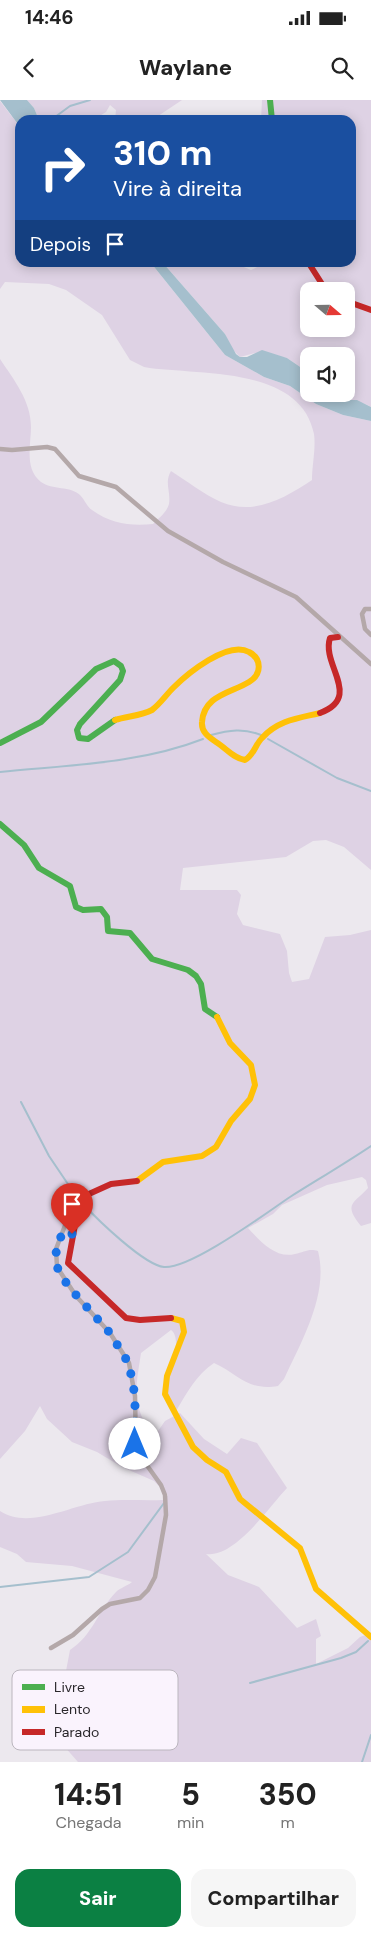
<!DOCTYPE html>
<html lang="pt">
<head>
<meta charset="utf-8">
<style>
	:root { --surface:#fff; --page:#f6f6f6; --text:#222; --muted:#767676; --accent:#0b8043 }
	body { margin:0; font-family:"DM Sans",sans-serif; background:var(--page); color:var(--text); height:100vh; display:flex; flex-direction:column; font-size:19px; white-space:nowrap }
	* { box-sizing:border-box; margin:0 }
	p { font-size:16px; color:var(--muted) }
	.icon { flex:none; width:28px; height:28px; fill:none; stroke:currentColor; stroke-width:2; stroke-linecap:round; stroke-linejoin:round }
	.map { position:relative; height:1662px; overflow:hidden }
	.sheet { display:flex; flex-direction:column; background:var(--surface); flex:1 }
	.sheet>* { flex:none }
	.top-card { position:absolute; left:15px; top:15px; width:341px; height:152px; border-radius:15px; box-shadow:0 2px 12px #0003; background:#1a4fa0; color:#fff; overflow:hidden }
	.needle { width:32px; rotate:110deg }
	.controls { position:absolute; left:300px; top:182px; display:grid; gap:10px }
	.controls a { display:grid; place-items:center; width:55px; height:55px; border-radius:10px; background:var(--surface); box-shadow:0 2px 12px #0003; font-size:25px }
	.pin { position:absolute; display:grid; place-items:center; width:42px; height:42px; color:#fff; margin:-51px -21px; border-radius:50% 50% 50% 0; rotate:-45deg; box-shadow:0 0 5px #0007 }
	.pin .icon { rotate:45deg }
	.me { position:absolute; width:55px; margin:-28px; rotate:0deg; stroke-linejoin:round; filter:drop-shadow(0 0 4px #0008) }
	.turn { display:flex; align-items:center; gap:18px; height:105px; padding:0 15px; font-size:22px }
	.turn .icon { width:65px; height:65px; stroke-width:2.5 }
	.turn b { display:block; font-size:35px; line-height:42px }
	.then { display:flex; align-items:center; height:48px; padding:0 15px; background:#0003; gap:10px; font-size:19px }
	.eta { display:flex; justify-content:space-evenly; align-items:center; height:85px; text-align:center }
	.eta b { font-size:30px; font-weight:800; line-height:35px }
	.button { display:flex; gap:10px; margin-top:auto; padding:10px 15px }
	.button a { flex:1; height:58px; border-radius:15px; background:var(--accent); color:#fff; font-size:20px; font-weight:800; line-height:58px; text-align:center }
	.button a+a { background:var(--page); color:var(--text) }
	.status { display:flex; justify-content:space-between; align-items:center; height:35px; padding:0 25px; background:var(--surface); direction:ltr }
	.status svg { height:14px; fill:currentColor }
	header { display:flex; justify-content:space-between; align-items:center; height:65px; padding:0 15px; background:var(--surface); font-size:22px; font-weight:800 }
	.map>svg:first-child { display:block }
	.green { fill:#ded2e4; fill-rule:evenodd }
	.water { fill:#a5bfcd }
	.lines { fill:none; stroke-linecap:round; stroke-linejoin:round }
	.stream { stroke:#a5bfcd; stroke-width:2 }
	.street { stroke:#b4a8a9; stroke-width:4.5 }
	.fast { stroke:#4caf50; stroke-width:6 }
	.slow { stroke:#ffc107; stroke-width:6 }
	.jam { stroke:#c62828; stroke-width:6 }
	.route { stroke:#1a73e8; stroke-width:9; stroke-dasharray:0 16.2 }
	.key { fill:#faf3fd; stroke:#bbb6be; stroke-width:1 }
	.key-label { font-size:14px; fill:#29262a }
</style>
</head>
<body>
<div class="status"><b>14:46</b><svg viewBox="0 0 49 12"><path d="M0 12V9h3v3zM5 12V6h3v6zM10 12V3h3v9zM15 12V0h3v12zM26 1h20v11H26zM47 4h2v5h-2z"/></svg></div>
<header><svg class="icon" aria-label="back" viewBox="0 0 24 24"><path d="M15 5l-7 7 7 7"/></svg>Waylane<svg class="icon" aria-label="search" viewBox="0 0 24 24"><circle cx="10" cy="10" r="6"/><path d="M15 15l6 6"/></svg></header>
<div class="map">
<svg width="371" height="1662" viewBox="0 0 371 1662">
	<rect width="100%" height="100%" fill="#ece8ee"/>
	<g class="green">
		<polygon points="27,0 182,0 152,20 115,20 116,10 110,5 106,12 93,20 39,20 34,8"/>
		<path d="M 262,0 L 371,0 L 371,307 C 357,298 340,304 329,294 L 346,294 L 346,256 L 309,256 L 309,273 L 287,258 L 255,253 L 240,257 L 232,249 L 225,234 L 163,163 L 234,163 L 251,170 L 266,163 L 351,162 L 351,20 L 261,20 ZM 309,191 L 346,191 L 346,229 L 309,229 Z"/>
		<path d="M 0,1 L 20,27 L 20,162 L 151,163 L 225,255 L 264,277 L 290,286 L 316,304 L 343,315 L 371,321 L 371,770 L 344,747 L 326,740 L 313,741 L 286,757 L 183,768 L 180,790 L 237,790 L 241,795 L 237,814 L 243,825 L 280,834 L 287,851 L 289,873 L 292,882 L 309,879 L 325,837 L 350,835 L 371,830 L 371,1123 L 361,1126 C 342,1103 355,1103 368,1088 L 366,1080 L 362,1077 L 327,1085 L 282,1105 L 273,1114 L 248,1128 C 260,1141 276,1159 295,1154 C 304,1152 309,1148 318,1151 C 329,1194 302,1240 284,1279 L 278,1286 C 247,1291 240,1275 214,1263 C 196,1275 187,1293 176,1311 L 164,1294 C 168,1280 184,1239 171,1230 L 141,1253 C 136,1287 131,1303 151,1333 L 156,1334 L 165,1321 L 180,1313 L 204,1339 L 227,1354 L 241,1338 L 257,1343 L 287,1388 C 268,1408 235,1458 206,1454 L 228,1475 L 259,1487 L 297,1528 L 316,1519 L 321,1536 L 316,1539 L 316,1564 L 348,1548 L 360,1537 L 371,1533 L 371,1662 L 78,1662 L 56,1637 L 58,1613 L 70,1550 C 93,1535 97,1512 116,1492 C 120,1488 127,1486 132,1482 L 72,1466 L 26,1462 L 17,1454 L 0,1447 L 0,1411 C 30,1431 74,1403 105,1401 C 125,1399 144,1401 164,1400 L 168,1395 L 154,1381 L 122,1367 L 97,1352 L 72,1342 L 47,1319 L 40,1306 L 25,1331 L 0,1359 L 0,259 C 14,280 31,301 31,327 C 31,344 24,369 41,382 C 52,390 71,386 80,395 C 85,400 87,407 92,410 C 111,424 131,426 153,424 C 159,418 167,412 169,404 C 171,391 164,383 171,371 C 187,381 203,394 221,402 C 254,416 285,398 312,380 C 312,366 316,348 314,334 C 300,264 195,276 144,267 L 130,260 L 102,215 L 66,190 L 49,184 L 5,182 L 0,189 Z"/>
	</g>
	<g class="water">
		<polygon points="0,0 27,0 34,8 39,20 20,20 20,27"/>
		<polygon points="151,163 163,163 225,234 236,254 240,257 247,257 262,250 287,258 309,273 309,294 329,294 340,300 357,300 371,307 371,321 343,315 316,304 290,286 264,277 225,255"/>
	</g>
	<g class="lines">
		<g class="stream">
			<polyline points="51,20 70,6 90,0"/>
			<path d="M 211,635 C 229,630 244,628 261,635"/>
			<polyline points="268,639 337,678 371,691"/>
			<path d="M 0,672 C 68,665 139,664 203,639"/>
			<polyline points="21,1002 49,1056 76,1096"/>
			<path d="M 83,1104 C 97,1119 144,1165 164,1167 C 191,1169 266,1113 290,1097 C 317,1080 344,1064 371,1046"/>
			<polyline points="0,1487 89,1477 128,1452 164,1403"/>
			<polyline points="250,1583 341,1558 356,1552 368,1541"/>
			<polyline points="362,1662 371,1635"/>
		</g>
		<g class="street">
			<polyline points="0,349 12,350 47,347 55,349 79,376 116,387 168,431 223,462 296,497 371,564"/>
			<polyline points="371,509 365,509 362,514 365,529 371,535"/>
			<polyline points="51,1548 73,1535 102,1509 110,1504 140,1498 148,1490 155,1477 166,1415 165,1395 161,1385 136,1350 135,1296 129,1263 110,1233 76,1196 57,1167 56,1149 69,1115 79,1099"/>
		</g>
		<g class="fast">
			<polyline points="270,0 272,20"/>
			<polyline points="0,643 41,622 96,569 114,561 121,566 123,571 120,580 80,624 77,630 79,638 88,639 115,620"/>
			<polyline points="0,724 24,745 39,768 70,786 76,807 83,810 101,809 107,817 108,831 130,833 152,859 188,870 196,876 201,884 205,909 217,917"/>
		</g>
		<g class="slow">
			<path d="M 115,620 C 127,616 141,616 152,610 C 160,604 166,595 173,588 C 187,574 228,540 249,552 C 262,559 262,574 249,582 C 231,593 204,595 202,622 C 201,632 209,637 216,642 C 226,648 233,658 245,660 C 254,655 255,645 262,638 C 278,620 299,618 320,613"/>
			<polyline points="137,1081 163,1062 202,1056 216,1047 231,1021 250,999 255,985 251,965 230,943 217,917"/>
			<polyline points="171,1218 182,1221 184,1232 167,1276 165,1294 193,1347 207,1360 226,1372 240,1399 300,1448 316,1489 371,1537"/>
		</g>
		<g class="jam">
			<polyline points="308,162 322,184 331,191"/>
			<polyline points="346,201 371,210"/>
			<path d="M 320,613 C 363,597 321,565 330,538 L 338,537"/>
			<polyline points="137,1081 111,1084 80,1098 68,1163 126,1218 140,1220 171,1218"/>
		</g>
	</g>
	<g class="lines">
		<polyline class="route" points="72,1134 80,1098 74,1104 56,1149 57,1167 68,1186 110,1233 129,1264 135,1296 135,1344"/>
	</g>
	<rect x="12" y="1570" width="166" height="80" rx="8" class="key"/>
	<rect x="22" y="1584" width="23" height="6" fill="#4caf50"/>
	<rect x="22" y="1606" width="23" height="7" fill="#ffc107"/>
	<rect x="22" y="1629" width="23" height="6" fill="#c62828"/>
	<g class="key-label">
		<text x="54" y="1592">Livre</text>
		<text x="54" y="1614">Lento</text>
		<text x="54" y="1637">Parado</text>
	</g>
</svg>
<div class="controls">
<a><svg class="needle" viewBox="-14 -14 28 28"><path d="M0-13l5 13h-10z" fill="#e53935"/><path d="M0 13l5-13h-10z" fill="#767676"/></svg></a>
<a><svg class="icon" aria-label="sound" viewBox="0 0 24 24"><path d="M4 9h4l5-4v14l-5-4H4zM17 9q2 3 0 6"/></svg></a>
</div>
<div class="pin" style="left:72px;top:1134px;background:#d93025"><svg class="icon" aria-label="arrive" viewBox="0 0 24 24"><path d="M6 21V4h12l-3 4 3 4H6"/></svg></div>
<svg class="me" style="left:135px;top:1344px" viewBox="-20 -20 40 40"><circle r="19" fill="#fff"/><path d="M0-13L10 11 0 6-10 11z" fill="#1a73e8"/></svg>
<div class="top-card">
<div class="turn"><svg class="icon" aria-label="right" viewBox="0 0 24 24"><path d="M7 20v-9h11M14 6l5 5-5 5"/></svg><div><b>310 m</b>Vire à direita</div></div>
<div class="then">Depois<svg class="icon" aria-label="arrive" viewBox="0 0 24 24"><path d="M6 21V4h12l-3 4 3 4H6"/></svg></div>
</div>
</div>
<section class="sheet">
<div class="eta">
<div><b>14:51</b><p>Chegada</p></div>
<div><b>5</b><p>min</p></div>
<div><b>350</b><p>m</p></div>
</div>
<div class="button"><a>Sair</a><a>Compartilhar</a></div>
</section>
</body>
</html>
